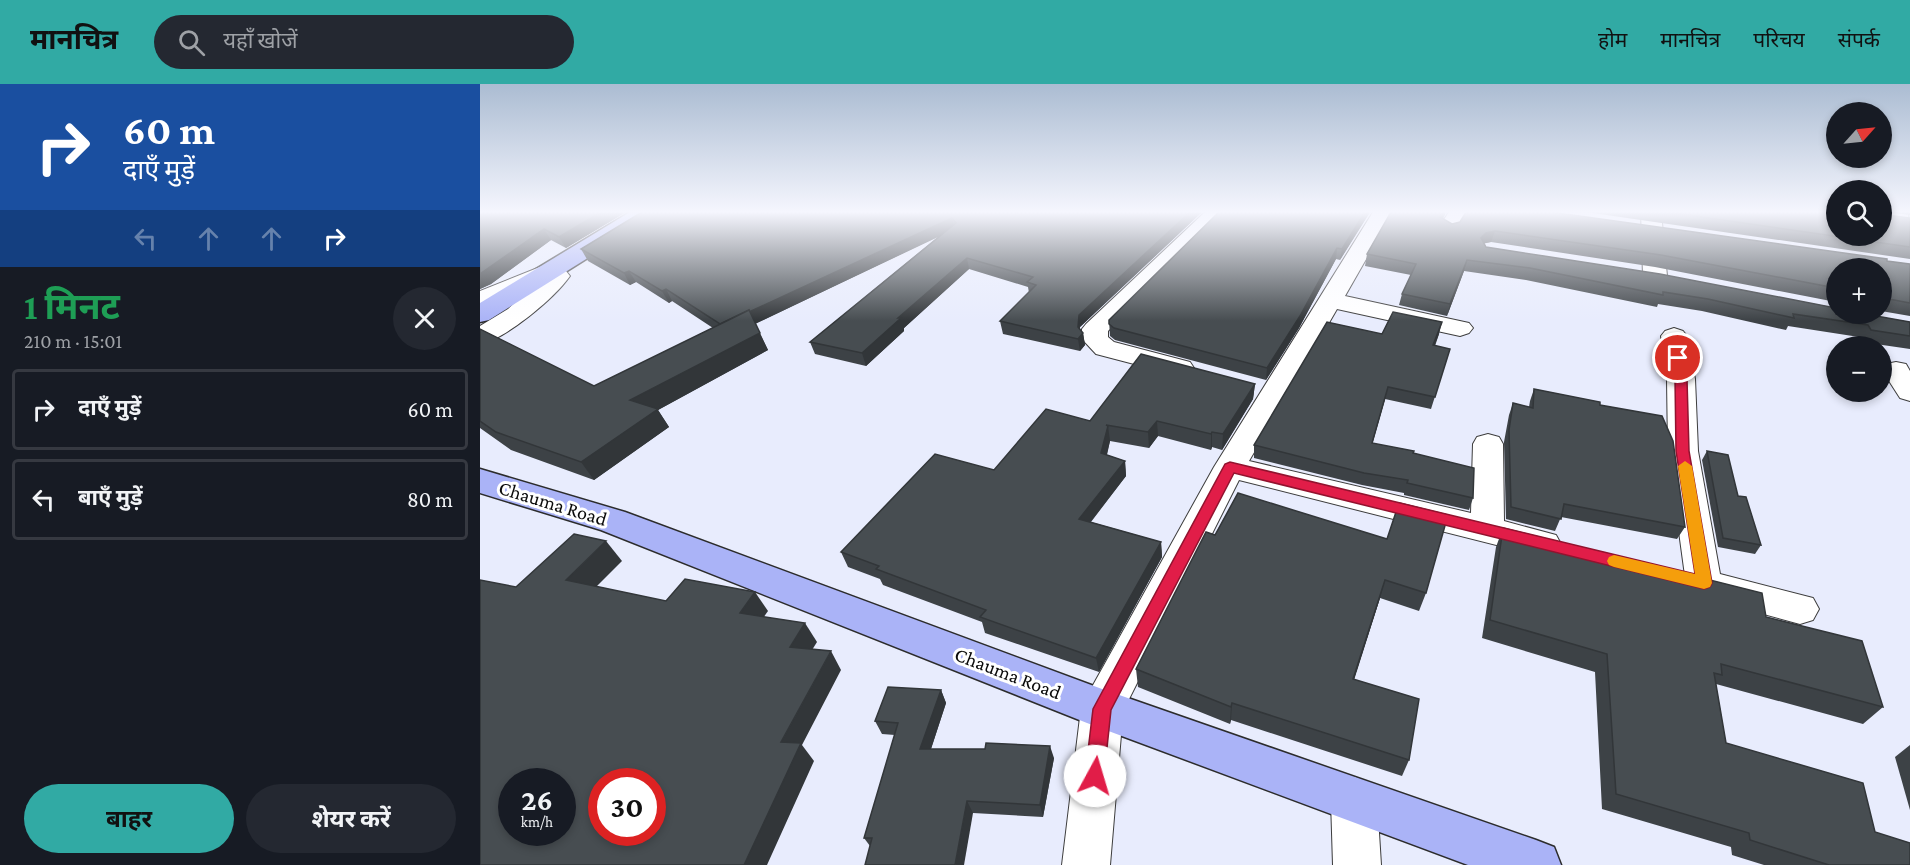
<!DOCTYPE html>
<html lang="hi">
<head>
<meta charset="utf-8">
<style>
	:root { --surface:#171b24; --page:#242831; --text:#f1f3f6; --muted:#9ea1a6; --line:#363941; --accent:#31aaa4 }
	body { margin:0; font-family:"Crimson Pro","Noto Sans Devanagari",serif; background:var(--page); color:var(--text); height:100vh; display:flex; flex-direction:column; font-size:22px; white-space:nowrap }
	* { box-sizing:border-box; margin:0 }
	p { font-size:20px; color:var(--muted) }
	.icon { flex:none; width:33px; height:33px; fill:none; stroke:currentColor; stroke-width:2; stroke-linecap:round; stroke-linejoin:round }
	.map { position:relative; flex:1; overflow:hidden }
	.drawer { display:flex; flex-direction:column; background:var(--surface); width:480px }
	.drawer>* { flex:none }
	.top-card { background:#1a4fa0; color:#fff; overflow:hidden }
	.needle { width:39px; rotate:63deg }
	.controls { position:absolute; left:1346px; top:18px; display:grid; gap:12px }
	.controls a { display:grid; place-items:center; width:66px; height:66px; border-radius:50%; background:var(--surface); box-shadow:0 3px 9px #0003; font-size:30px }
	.speed { position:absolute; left:18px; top:684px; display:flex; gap:12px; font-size:30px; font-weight:700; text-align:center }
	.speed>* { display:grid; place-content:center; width:78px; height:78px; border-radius:50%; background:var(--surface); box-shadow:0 3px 9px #0003; line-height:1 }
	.speed small { font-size:15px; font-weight:400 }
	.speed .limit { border:9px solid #d22; background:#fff; color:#111 }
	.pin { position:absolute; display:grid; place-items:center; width:51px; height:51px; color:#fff; margin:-26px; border:3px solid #fff; border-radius:50%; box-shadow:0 2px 6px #0007 }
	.me { position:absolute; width:66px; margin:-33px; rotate:6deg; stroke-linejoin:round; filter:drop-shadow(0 0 4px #0008) }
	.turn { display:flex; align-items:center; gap:21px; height:126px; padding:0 24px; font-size:27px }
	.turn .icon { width:78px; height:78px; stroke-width:2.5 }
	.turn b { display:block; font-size:42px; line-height:51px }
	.lanes { display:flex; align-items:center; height:57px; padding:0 24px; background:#0003; justify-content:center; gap:30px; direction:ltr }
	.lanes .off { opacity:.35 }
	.round { display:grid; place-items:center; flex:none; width:63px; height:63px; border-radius:32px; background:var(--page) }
	.summary { display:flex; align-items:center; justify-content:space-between; height:102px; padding:0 24px }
	h1 { font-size:36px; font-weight:700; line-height:45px; color:#1e9e55 }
	.action { display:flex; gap:12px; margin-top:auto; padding:12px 24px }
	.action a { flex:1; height:69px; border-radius:36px; background:var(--accent); color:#111; font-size:24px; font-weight:700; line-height:69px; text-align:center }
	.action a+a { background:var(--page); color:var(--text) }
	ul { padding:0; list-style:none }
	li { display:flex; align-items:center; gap:18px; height:81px; margin:0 12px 9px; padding:0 12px; border:3px solid var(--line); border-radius:6px }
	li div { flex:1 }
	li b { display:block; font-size:22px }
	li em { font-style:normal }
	header { display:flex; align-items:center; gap:36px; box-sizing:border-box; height:84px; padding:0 30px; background:var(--accent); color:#111 }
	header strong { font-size:28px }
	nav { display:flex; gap:33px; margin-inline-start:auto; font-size:21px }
	.search { width:420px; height:54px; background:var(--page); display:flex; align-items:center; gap:15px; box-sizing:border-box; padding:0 21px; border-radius:33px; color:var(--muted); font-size:22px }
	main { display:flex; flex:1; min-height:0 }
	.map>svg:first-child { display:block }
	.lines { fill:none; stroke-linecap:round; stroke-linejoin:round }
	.street-casing { stroke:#3d3d3d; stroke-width:2 }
	.secondary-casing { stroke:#2c2c2c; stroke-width:3 }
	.street { fill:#fff; fill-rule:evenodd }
	.secondary { fill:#aab3f7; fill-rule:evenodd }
	.wall { fill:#3d4246 }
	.shaded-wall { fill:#323639 }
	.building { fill:#474d51; stroke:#323639; stroke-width:1.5; fill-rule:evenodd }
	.route { fill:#e11d48; stroke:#92132f; stroke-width:1.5 }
	.slow { fill:#f59e0b }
	.labels { text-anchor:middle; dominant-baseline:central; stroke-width:6; stroke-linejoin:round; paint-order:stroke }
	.near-street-label { font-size:20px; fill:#0a0a0a; stroke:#fff }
</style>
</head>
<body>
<header>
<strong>मानचित्र</strong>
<div class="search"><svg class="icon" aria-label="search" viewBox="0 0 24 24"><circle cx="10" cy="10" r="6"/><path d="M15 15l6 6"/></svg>यहाँ खोजें</div>
<nav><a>होम</a><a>मानचित्र</a><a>परिचय</a><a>संपर्क</a></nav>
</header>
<main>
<section class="drawer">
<div class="top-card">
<div class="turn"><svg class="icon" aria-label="right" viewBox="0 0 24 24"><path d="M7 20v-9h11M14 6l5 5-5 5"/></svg><div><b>60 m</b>दाएँ मुड़ें</div></div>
<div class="lanes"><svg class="icon off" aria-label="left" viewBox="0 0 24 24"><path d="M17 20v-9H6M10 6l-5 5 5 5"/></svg><svg class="icon off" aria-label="ahead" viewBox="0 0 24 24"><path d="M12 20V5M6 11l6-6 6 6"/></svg><svg class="icon off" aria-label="ahead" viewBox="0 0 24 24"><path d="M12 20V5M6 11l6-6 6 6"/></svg><svg class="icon" aria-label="right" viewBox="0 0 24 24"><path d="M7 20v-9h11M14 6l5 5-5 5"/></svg></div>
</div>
<div class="summary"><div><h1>1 मिनट</h1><p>210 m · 15:01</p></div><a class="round"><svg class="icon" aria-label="close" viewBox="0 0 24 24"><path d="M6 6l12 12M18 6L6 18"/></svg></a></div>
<ul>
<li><svg class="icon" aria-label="right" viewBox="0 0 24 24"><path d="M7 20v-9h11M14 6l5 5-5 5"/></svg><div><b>दाएँ मुड़ें</b></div><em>60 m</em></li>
<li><svg class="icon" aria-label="left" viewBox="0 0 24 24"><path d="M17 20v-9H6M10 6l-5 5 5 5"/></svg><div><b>बाएँ मुड़ें</b></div><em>80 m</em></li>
</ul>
<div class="action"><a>बाहर</a><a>शेयर करें</a></div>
</section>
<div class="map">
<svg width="1430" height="781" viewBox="0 0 1430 781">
	<rect width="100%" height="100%" fill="#e8ecfd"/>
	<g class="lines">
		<defs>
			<g id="street">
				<polygon points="725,128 747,128 628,247 628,253 634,258 710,278 714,284 710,290 700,292 616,270 602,255 602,245 606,240"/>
				<polygon points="893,128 913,128 865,212 989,239 993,244 989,249 980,252 857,225 769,377 991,429 993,360 997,353 1008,350 1019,353 1023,360 1024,437 1076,451 1081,460 1076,469 1064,473 759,396 643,627 630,781 582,781 601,625 607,612 734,383"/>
				<polygon points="969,128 989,128 977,147 970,149 963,147 959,143"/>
				<polygon points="1161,128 1181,128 1187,192 1183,197 1175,199 1167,197 1163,192"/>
				<polygon points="1408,128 1428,128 1430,154 1422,153"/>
				<path d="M 65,181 L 75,186 L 86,187 L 90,192 C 74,215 26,254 0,261 L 0,242 L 28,225 L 54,201 L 0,223 L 0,207 Z"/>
				<polygon points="1194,244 1203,247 1207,252 1215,295 1218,367 1240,490 1333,514 1339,525 1333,536 1320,540 1243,519 1229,512 1224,513 1211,509 1206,499 1188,367 1187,295 1181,252 1185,247"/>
				<polygon points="1416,278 1426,280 1430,287 1430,317 1420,314 1402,286 1406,280"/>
				<polygon points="874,693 890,700 897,716 901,781 853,781 851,716 858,700"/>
			</g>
			<g id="secondary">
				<polygon points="150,128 176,128 173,133 9,236 0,238 0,219"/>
				<polygon points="0,385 145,428 622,605 1056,756 1074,763 1081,781 988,781 607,639 121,446 0,409"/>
			</g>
		</defs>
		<use href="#street" class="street-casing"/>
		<use href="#secondary" class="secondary-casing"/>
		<use href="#street" class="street"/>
		<use href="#secondary" class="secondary"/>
	</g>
	<g class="wall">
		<polygon points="0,128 146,128 86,164 71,156 11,200 0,205"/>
		<polygon points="162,128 722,128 600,243 600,245 603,249 605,261 600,267 523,250 520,237 549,209 548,203 489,185 424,244 424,247 386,282 335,270 330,258 459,152 275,240 288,266 178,326 189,343 114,396 31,366 0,344 0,245 114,302 233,244 192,217 189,219 156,198 150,201 108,177 101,165"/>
		<polygon points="890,128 860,176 856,175 819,244 786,296 635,256 630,252 629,236"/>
		<polygon points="911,128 966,128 963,135 972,140 1407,177 1430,180 1430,232 1401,227 1401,184 1356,184 1356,218 1175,183 1011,158 1004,159 1006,163 1430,238 1430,265 1382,258 1379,253 1308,242 1306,246 1222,227 1178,220 1177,223 1046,196 984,187 967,232 919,221 922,210 931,191 885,182 887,170"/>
		<polygon points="1106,128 1430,128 1430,131 1407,128 1407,131 1430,134 1430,175"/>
		<polygon points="902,250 959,250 955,262 970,265 951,325 905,315 892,360 933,369 993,414 989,426 924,411 924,409 882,401 774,374 774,361"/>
		<polygon points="775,300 773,315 742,366 732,363 731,366 678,352 669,364 630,357 627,371 645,377 646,392 611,438 681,458 682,473 619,588 505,549 502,538 403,501 400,495 368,483 361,468 514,386 610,337"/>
		<polygon points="1054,305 1120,321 1205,443 1197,455 1081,433 1075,447 1026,435 1024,358 1029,331 1033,319 1049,323 1050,317"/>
		<polygon points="1227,367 1258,412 1281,461 1275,470 1238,463 1222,376"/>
		<polygon points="758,409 946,509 939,527 900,514 874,595 929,676 922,692 751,636 750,640 658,603 656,585 735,451"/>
		<polygon points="1023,444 1286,533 1403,623 1383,640 1236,600 1246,659 1395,748 1430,781 1284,781 1252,771 1251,763 1122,725 1115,588 1002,554 1016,463"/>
		<polygon points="461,606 466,619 451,665 574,674 563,733 493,729 390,762 384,754 415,651 402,650 395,637"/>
		<polygon points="1430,661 1430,726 1415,673"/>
	</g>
	<g class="shaded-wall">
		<polygon points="121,128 146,128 86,164 79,153"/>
		<polygon points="710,128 722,128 600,243 600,253 603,249 605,261 600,267 598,255 599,231"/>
		<polygon points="885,128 890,128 860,176 862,165"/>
		<polygon points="963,128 966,128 957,145 960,133"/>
		<polygon points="472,134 475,145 247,253 241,241"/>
		<polygon points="64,145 71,156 11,200 0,205 0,190"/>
		<polygon points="1015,147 1011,158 1002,160 1001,154 1006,149"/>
		<polygon points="857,164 856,175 819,244 786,296 787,284"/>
		<polygon points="487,174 489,185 424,244 424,247 386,282 382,269 418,234"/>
		<polygon points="987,176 984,187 967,232 970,220"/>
		<polygon points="149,187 156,198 150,201 144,189"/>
		<polygon points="186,205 192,217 189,219 182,207"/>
		<polygon points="962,238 959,250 950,273 953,261"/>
		<polygon points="280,249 288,266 178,326 189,343 114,396 101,378 150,316"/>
		<polygon points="775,300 773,315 742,366 743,350"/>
		<polygon points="908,303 905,315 889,372 892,359"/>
		<polygon points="677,337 678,352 669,364 668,348"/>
		<polygon points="628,342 630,357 623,385 621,369"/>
		<polygon points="732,348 732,363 731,366 731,350"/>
		<polygon points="645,377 646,392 601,450 599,435"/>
		<polygon points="126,457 142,477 103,516 86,496"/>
		<polygon points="681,458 682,473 619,588 616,574"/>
		<polygon points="905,496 900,514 869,612 873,595"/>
		<polygon points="275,508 288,527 273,548 260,529"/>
		<polygon points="325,539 337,558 322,582 310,563"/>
		<polygon points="351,567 361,586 322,661 334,677 287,781 264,781 301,658"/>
		<polygon points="461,606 466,619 447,677 440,665"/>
		<polygon points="752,619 751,636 750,640 751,623"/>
		<polygon points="570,662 574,674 563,733 560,721"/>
		<polygon points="487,717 493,729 484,781 475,781"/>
	</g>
	<g class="building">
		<polygon points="0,128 121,128 79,153 64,145 0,190"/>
		<polygon points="162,128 710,128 599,231 598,243 603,249 598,255 520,237 556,201 547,198 553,193 487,174 418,234 421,234 382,269 330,258 476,139 472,134 269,228 269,226 240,240 186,205 182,207 149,187 144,189 101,165"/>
		<polygon points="739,128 885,128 862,165 857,164 820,232 787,284 634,244 629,240 629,236"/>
		<polygon points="911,128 963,128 960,133 972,140 980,138 986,128 1071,128 1407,175 1407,177 1430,180 1430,219 1409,215 1401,215 1401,184 1356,184 1356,204 1181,171 1015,147 1006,149 1001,154 1006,163 1180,190 1356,224 1356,230 1385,230 1430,238 1430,252 1391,246 1388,241 1313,230 1314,234 1228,215 1183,208 1183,211 1050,184 987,176 970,220 922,210 936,180 887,170"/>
		<polygon points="1187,128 1356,128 1356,152 1401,152 1401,128 1407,128 1407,131 1430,134 1430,163"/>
		<polygon points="269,226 280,249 150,316 178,325 101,378 16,348 0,337 0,245 114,302"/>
		<polygon points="913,228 962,238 953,261 970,265 955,313 908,303 892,359 934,367 933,369 994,384 993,414 927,399 928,396 884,389 774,361 847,238 902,250"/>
		<polygon points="661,270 775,300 743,350 732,348 731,350 677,337 668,348 626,341 628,342 621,369 645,377 599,435 681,458 616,574 500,533 506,526 396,485 399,482 361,468 455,370 514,386 566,325 610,337"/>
		<polygon points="1054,305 1120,318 1120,321 1182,332 1193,357 1205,443 1084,420 1081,435 1031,423 1029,346 1033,319 1053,324"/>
		<polygon points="1227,367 1248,371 1258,412 1266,413 1281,461 1243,454"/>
		<polygon points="758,409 907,455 919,419 968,431 946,509 905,496 873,595 939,615 929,676 752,619 751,623 656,585 726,448 735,451"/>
		<polygon points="1023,444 1282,509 1286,533 1382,557 1403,623 1241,580 1242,591 1234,589 1246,659 1383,699 1395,748 1430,759 1430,781 1349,781 1270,756 1269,749 1136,710 1127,570 1010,536"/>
		<path d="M 94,450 L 126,457 L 86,496 L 186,517 L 205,495 L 275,508 L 260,529 L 325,539 L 310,563 L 351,567 L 301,658 L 321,659 L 264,781 L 0,781 L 0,496 L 36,503 ZM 32,698 L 82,698 L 82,748 L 32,748 ZM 122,698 L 172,698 L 172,748 L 122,748 Z"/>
		<polygon points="408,603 461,606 440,665 505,665 506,659 570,662 560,721 487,717 475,781 385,781 392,754 384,754 418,639 395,637"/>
	</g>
	<linearGradient id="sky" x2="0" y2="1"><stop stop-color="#abbcd2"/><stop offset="0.54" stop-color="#f5f6fe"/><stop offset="1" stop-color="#f5f6fe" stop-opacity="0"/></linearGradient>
	<rect width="1430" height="237" fill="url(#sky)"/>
	<polygon class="route" points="1198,270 1204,274 1207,295 1209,367 1232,499 1230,503 1224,505 754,389 631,626 624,692 622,698 615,701 608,698 605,692 613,625 745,380 750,378 1215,490 1196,367 1195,295 1192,274"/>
	<polygon class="slow" points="1205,377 1212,382 1232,499 1230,503 1224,505 1134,483 1129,481 1127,477 1129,473 1134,471 1215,490 1198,382"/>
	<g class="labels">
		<g class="near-street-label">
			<text transform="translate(73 419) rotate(17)">Chauma Road</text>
			<text transform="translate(528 589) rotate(21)">Chauma Road</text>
		</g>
	</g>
</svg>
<div class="controls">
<a><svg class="needle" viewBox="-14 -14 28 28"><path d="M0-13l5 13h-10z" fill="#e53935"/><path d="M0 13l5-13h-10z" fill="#9ea1a6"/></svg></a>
<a><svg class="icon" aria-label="search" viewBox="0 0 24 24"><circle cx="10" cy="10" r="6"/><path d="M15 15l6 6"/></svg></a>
<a>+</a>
<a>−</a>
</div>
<div class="speed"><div>26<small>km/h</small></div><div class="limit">30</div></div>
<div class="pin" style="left:1198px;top:274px;background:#d93025"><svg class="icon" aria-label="arrive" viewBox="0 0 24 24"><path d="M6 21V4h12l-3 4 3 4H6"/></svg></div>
<svg class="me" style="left:615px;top:692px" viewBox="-20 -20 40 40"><circle r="19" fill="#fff"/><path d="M0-13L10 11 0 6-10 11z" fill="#e11d48"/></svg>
</div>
</main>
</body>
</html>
